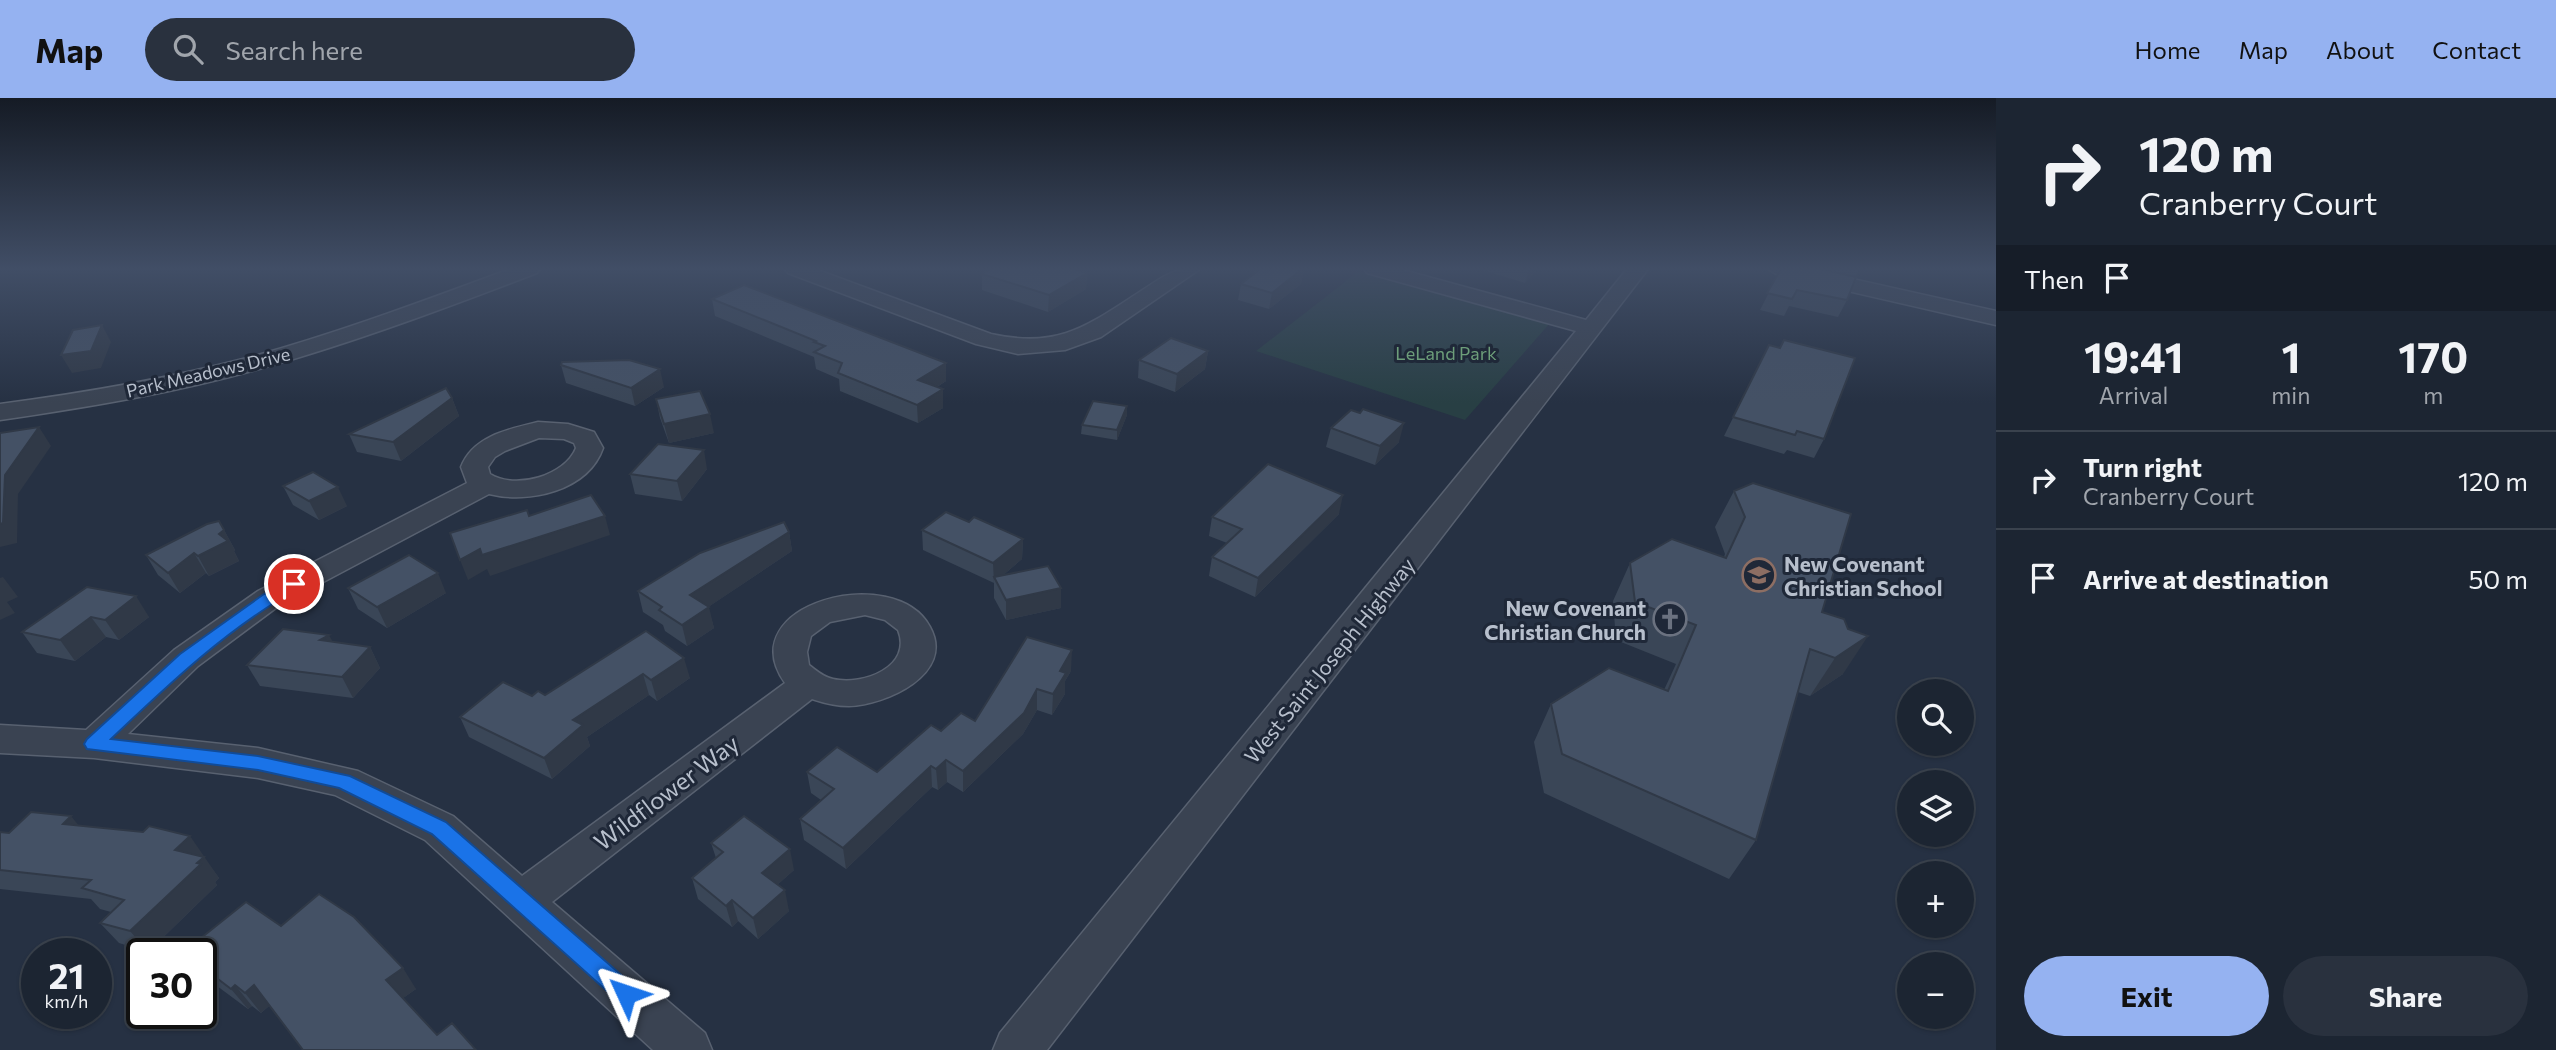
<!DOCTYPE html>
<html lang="en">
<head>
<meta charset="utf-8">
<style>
	:root { --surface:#1c2532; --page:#29313e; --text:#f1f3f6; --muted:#a0a5ac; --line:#3a424d; --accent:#95b2f1 }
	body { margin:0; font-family:Commissioner,sans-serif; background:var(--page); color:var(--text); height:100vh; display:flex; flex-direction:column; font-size:26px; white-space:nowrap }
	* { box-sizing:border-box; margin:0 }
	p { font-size:23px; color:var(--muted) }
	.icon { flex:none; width:38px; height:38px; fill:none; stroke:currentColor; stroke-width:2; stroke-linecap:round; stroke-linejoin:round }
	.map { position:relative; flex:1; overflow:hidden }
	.side { display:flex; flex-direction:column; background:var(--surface); width:560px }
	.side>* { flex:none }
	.banner { background:#1c2532; color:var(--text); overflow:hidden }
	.fabs { position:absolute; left:1897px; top:581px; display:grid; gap:14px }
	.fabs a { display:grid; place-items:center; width:77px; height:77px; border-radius:50%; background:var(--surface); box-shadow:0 2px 5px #0004,0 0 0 2px var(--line); font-size:35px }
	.speed { position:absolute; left:21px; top:840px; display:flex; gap:14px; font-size:35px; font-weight:700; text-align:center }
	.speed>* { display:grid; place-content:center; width:91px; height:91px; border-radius:50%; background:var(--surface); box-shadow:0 2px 5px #0004,0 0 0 2px var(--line); line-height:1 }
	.speed small { font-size:18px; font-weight:400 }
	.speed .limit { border:4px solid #111; border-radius:10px; background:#fff; color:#111 }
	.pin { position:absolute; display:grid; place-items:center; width:60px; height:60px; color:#fff; margin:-30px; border:4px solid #fff; border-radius:50%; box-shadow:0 2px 7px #0007 }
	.me { position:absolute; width:77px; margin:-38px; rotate:312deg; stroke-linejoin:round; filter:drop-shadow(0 0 5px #0008) }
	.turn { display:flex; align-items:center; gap:24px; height:147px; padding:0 28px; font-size:32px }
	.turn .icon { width:91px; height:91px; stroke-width:2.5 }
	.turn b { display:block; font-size:49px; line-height:60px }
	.then { display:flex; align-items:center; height:66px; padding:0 28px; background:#0003; gap:14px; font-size:26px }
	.eta { display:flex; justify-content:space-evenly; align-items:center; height:119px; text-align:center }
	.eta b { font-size:42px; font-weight:700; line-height:49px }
	.button { display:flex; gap:14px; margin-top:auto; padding:14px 28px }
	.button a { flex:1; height:80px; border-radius:42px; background:var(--accent); color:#111; font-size:28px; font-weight:700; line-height:80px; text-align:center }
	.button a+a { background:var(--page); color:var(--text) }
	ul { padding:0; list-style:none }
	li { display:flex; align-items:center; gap:21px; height:98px; padding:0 28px; border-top:2px solid var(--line) }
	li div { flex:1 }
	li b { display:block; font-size:26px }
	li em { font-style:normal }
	header { display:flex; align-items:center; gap:42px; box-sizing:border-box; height:98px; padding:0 35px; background:var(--accent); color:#111 }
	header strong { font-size:33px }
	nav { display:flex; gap:38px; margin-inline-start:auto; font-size:24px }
	.search { width:490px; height:63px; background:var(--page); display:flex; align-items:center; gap:18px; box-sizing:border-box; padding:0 24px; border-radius:38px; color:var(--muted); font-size:26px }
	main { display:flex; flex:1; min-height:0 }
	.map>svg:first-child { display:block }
	.green { fill:#283f44 }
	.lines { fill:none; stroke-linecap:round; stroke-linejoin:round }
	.minor-casing { stroke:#586170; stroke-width:3 }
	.minor { fill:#3a4352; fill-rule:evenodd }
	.wall { fill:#3a4657 }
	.shaded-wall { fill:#303947 }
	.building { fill:#445165; stroke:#303947; stroke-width:2 }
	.route { fill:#1a73e8; stroke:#114b97; stroke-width:2 }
	.labels { text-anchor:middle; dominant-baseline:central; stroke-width:6; stroke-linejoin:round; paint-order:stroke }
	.far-park-label { font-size:18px; fill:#6d9e7a; stroke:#1f2838 }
	.far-street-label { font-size:18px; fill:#b7bfcc; stroke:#1f2838 }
	.poi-label { font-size:21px; font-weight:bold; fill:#b7bfcc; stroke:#1f2838; text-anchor:start }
	.street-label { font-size:21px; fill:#b7bfcc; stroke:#1f2838 }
	.near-street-label { font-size:24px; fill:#b7bfcc; stroke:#1f2838 }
</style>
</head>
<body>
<header>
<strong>Map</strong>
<div class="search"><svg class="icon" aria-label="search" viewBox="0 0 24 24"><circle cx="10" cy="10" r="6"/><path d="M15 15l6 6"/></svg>Search here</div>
<nav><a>Home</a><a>Map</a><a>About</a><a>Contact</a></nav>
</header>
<main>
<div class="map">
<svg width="1996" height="952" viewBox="0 0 1996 952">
	<rect width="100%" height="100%" fill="#263143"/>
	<polygon class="green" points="1359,173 1550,225 1465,322 1256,253"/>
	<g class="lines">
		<defs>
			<g id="minor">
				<path d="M 510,171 L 540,171 L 537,175 C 448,209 358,243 266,269 C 179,294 90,309 0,322 L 0,306 C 83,295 166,281 247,260 C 336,236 423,203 510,171 Z"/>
				<path d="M 785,171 L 815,171 L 991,236 C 1059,251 1087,228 1141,193 C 1166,177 1170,171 1200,171 L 1101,239 L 1065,252 L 1018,256 L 976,246 L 788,175 Z"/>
				<polygon points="1364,171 1399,171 1586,222 1627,171 1648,171 1047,952 993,952 1000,935 1576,233 1367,175"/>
				<polygon points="1768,171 1808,171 1996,213 1996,227 1778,177"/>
				<path d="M 538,324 L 568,326 L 594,334 L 603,350 C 588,393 529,406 489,396 L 280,507 L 198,568 L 128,636 L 258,650 L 358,673 L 453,718 L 522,778 L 785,585 C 729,506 895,463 930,529 C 956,576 885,607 849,608 C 836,608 824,605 812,601 L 552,804 L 705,935 L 712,952 L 653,952 L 425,742 L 335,697 L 258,680 L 94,660 L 0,655 L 0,627 L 86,632 L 174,552 L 258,493 L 467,385 L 461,369 C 473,338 509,331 538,324 ZM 539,340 L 564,341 L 574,345 L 576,350 C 565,378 515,392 490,376 L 488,369 L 495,359 L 505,353 ZM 865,517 L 885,522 L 898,532 C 913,569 863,588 833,581 C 823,579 817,573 809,567 L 807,554 L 811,538 L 830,524 Z"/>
			</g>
		</defs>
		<use href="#minor" class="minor-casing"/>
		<use href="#minor" class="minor"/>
	</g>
	<g class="wall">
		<polygon points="1260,171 1304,171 1301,186 1269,211 1238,202 1241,186"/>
		<polygon points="1479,171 1538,171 1525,185"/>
		<polygon points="1781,171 1847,202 1838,219 1789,208 1784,218 1760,212"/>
		<polygon points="1822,171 1859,171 1855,179"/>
		<polygon points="1087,175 1086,191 1048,214 982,192 982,176"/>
		<polygon points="712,201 946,283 937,289 943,310 918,325 840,293 839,281 816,271 814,259 715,218"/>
		<polygon points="1769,247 1780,250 1824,341 1814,360 1787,352 1784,356 1724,338"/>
		<polygon points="1208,253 1205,271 1175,294 1138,280 1139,262"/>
		<polygon points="561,267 664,289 635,308 566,285"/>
		<polygon points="452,300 459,318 401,363 357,354 349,336"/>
		<polygon points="656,301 714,335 669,345 660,320"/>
		<polygon points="1127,308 1127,317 1117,342 1081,336 1082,327"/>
		<polygon points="1331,330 1399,344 1375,367 1326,349"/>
		<polygon points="707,371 682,403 635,396 630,376"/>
		<polygon points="283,388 347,408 319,422 293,407"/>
		<polygon points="1734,393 1822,514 1843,576 1810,598 1798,594 1756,742 1729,781 1544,695 1534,644 1551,606 1664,592 1676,566 1616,542 1613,503 1630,465 1724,459 1725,456 1715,429"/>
		<polygon points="1339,416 1255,499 1209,478 1212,459 1227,445 1209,438 1212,419"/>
		<polygon points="969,424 1023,441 1022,461 1002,478 1061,510 1006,522 994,500 994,485 923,452 922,432"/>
		<polygon points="224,432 235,452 234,453 239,463 209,478 206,475 180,495 158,477 146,457"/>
		<polygon points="789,434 792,453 708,509 714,530 687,548 665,533 663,527 643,514 638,493"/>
		<polygon points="87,489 149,519 119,542 106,539 75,563 37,555 22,534"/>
		<polygon points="348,490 446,495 387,530 358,511"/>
		<polygon points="646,533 690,580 657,603 649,597 587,639 590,648 552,681 469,639 460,619 532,598 545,597"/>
		<polygon points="370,549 380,570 353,600 260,588 247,567"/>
		<polygon points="1071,573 1065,583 1065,596 1052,617 1037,612 1023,636 963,694 947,684 938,692 932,689 846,771 804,742 800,721 821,702 811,695 807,674 877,674 941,633 975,623"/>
		<polygon points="78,727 205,759 204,760 219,780 215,784 217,787 148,854 119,845 100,825 111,814 100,811 91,801 0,791 0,734 9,735"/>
		<polygon points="711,745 794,772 777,787 789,813 758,841 738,823 732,829 698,801 692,780 716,760"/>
		<polygon points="281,828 416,891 403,900 437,937 476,952 269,908 261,915 252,908 248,911 217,888 203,872 201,870 201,856 189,856 186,852"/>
	</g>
	<g class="shaded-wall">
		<polygon points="1302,171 1304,171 1301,186 1269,211 1272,195"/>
		<polygon points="1529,171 1538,171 1525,185"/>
		<polygon points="1087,175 1086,191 1048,214 1049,197"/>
		<polygon points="102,227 111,244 101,270 72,275 61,257"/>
		<polygon points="1208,253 1205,271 1175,294 1177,276"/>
		<polygon points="946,265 946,283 919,300 918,282"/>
		<polygon points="660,271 664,289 635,308 631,290"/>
		<polygon points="943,291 943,310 918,325 917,307"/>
		<polygon points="452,300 459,318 401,363 393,344"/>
		<polygon points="1127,308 1127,317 1117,342 1117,332"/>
		<polygon points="710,316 714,335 669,345 664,326"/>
		<polygon points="1404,325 1399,344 1375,367 1380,348"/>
		<polygon points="39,329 51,348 18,396 17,445 0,449 0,426 5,377"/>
		<polygon points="704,352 707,371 682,403 677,383"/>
		<polygon points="338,389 347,408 319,422 309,403"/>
		<polygon points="1343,397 1339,416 1255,499 1258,480"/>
		<polygon points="605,418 610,437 490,478 487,471 468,482 460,462 480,451"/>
		<polygon points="224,432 235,452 234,453 239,463 209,478 198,458"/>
		<polygon points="789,434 792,453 695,518 690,497"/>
		<polygon points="1023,441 1022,461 996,483 994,479 994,485 993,465"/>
		<polygon points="194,455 206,475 180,495 168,475"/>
		<polygon points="438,475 446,495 387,530 377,509"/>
		<polygon points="3,479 18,499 7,504 15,515 0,522 0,480"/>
		<polygon points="1061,490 1061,510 1006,522 1006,502"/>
		<polygon points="136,498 149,519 119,542 105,522"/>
		<polygon points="709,509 714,530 687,548 682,527"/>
		<polygon points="91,519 106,539 75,563 60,542"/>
		<polygon points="329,537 340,557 320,542"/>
		<polygon points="1868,538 1843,576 1810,598 1835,560"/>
		<polygon points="370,549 380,570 353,600 342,579"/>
		<polygon points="1072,552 1071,573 1065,583 1065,596 1052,617 1053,596 1060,573"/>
		<polygon points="684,560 690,580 657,603 651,582"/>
		<polygon points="643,576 649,597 587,639 590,648 552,681 544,660 573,622"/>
		<polygon points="1037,591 1037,612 1023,636 963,694 963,673"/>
		<polygon points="946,662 947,684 938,692 936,671"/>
		<polygon points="931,668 932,689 846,771 843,750"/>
		<polygon points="71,718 88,739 63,726"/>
		<polygon points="190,738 219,780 215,784 217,787 148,854 130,833 175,752"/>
		<polygon points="790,751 794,772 767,796 762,775"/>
		<polygon points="785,792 789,813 758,841 753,820"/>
		<polygon points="732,802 738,823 732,829 726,808"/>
		<polygon points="403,870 416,891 399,903 386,882"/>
		<polygon points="235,887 252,908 248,911 231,891"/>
		<polygon points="254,887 270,907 261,915 245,895"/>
	</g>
	<g class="building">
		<polygon points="990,171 1076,171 1087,175 1049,197 982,176"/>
		<polygon points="1260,171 1302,171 1272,195 1241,186"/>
		<polygon points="1781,171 1821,171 1856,179 1847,202 1797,192 1792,201 1767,195"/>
		<polygon points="744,187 946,265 918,282 943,291 917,307 838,275 842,265 814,254 825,248 814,244 816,243 712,201"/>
		<polygon points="102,227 91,253 61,257 73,232"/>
		<polygon points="1171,240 1208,253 1177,276 1139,262"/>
		<polygon points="1784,242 1855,260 1824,341 1797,333 1795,337 1733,319 1769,247 1780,250"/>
		<polygon points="629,262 660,271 631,290 561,267 562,264"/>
		<polygon points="446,290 452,300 393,344 349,336"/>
		<polygon points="700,293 710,316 664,326 656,301"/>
		<polygon points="1093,303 1127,308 1117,332 1082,327"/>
		<polygon points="1363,311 1404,325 1380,348 1331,330 1351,312 1360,315"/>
		<polygon points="39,329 5,377 3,425 0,426 0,335"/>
		<polygon points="658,346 704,352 677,383 630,376"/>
		<polygon points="1268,366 1343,397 1258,480 1212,459 1242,431 1212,419"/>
		<polygon points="313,374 338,389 309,403 283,388"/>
		<polygon points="1753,385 1851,416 1822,514 1844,521 1848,531 1868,538 1835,560 1810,551 1756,742 1562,656 1551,606 1609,570 1668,593 1696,527 1635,504 1630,465 1672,441 1726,460 1745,419 1734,393"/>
		<polygon points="591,397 605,418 482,457 480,451 460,462 450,435 527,412 529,418"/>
		<polygon points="946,414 969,424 974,419 1023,441 993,465 922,432"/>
		<polygon points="219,423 224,432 219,436 228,443 198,458 194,455 168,475 146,457 207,426"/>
		<polygon points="784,424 789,434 690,497 709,509 682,527 659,512 662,509 638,493 700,455"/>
		<polygon points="409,457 438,475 377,509 348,490"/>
		<polygon points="1048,468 1061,490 1006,502 994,479"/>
		<polygon points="87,489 136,498 105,522 91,519 60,542 22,534"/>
		<polygon points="283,531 329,537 320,542 370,549 342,579 247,567"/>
		<polygon points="646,533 684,560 651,582 643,576 573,622 583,627 544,660 460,619 503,584 532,598 538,593 545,597"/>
		<polygon points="1027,539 1072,552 1060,573 1066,575 1053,596 1037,591 1024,615 963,673 946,662 936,671 931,668 843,750 800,721 834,691 807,674 837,649 877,674 931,627 941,633 961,615 975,623"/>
		<polygon points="31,714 71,718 63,726 143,734 149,728 190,738 175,752 204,759 197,765 201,766 130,833 100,825 124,802 82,790 91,782 0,772 0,734 9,735"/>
		<polygon points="744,718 790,751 762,775 785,792 753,820 732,802 726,808 692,780 723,754 711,745"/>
		<polygon points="319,796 354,819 403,870 386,882 437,937 452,925 476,952 303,952 254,887 245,895 235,887 231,891 201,868 204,865 201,863 201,856 191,856 186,852 246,804 281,828"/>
	</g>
	<linearGradient id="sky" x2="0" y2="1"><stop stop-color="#151b25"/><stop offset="0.56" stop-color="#414e66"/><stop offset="1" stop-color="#414e66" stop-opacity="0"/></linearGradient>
	<rect width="1996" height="305" fill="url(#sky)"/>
	<path class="route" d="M 294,481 L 302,486 L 299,490 C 228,530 170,585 111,641 L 258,658 L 350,678 L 446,724 L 634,888 L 638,896 L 634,903 L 626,907 L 618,903 L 432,736 L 339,690 L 258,672 L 87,651 L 84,646 L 87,641 L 180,556 L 264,496 Z"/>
	<defs>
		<symbol id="school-ring" viewBox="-11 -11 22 22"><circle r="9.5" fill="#1f2838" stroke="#8d6e63" stroke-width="1.5"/><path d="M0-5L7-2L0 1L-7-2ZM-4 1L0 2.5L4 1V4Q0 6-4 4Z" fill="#8d6e63"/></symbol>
		<symbol id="church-ring" viewBox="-11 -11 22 22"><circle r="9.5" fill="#1f2838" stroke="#6b7280" stroke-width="1.5"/><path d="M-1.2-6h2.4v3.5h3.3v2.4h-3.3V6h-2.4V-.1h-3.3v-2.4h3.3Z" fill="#6b7280"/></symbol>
	</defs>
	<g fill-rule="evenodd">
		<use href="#school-ring" x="1740" y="458" width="38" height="38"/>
		<use href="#church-ring" x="1651" y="502" width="38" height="38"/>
	</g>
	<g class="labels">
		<g class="far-park-label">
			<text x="1446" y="255">LeLand Park</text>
		</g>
		<g class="far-street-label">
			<text transform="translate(208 274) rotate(-13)">Park Meadows Drive</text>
		</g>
		<g class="poi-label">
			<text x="1784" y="465">New Covenant<tspan x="1784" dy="24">Christian School</tspan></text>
			<text x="1646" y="509" text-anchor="end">New Covenant<tspan x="1646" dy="24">Christian Church</tspan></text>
		</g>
		<g class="street-label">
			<text transform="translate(1329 562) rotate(-51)">West Saint Joseph Highway</text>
		</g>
		<g class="near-street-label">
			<text transform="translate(666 694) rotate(-37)">Wildflower Way</text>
		</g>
	</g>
</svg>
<div class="fabs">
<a><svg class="icon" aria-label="search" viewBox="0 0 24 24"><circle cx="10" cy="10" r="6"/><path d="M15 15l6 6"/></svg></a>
<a><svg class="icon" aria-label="layers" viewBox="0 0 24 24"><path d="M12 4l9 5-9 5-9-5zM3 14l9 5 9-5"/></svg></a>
<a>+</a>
<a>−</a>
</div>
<div class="speed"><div>21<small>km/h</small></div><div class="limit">30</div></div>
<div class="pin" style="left:294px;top:486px;background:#d93025"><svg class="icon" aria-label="arrive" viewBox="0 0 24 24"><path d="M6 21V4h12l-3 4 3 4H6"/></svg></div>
<svg class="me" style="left:626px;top:896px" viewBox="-20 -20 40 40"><path d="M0-17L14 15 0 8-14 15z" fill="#1a73e8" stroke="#fff" stroke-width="4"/></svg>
</div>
<section class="side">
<div class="banner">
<div class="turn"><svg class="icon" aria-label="right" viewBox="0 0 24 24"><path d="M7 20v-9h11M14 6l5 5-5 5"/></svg><div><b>120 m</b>Cranberry Court</div></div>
<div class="then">Then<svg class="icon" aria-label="arrive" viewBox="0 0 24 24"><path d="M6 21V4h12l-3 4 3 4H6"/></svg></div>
</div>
<div class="eta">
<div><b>19:41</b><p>Arrival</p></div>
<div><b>1</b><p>min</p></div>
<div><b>170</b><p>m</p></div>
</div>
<ul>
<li><svg class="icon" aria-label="right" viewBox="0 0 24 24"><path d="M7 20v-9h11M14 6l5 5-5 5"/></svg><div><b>Turn right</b><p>Cranberry Court</p></div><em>120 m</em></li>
<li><svg class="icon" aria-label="arrive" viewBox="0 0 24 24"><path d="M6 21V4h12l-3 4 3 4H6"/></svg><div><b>Arrive at destination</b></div><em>50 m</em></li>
</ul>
<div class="button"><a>Exit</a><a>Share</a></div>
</section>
</main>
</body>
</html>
